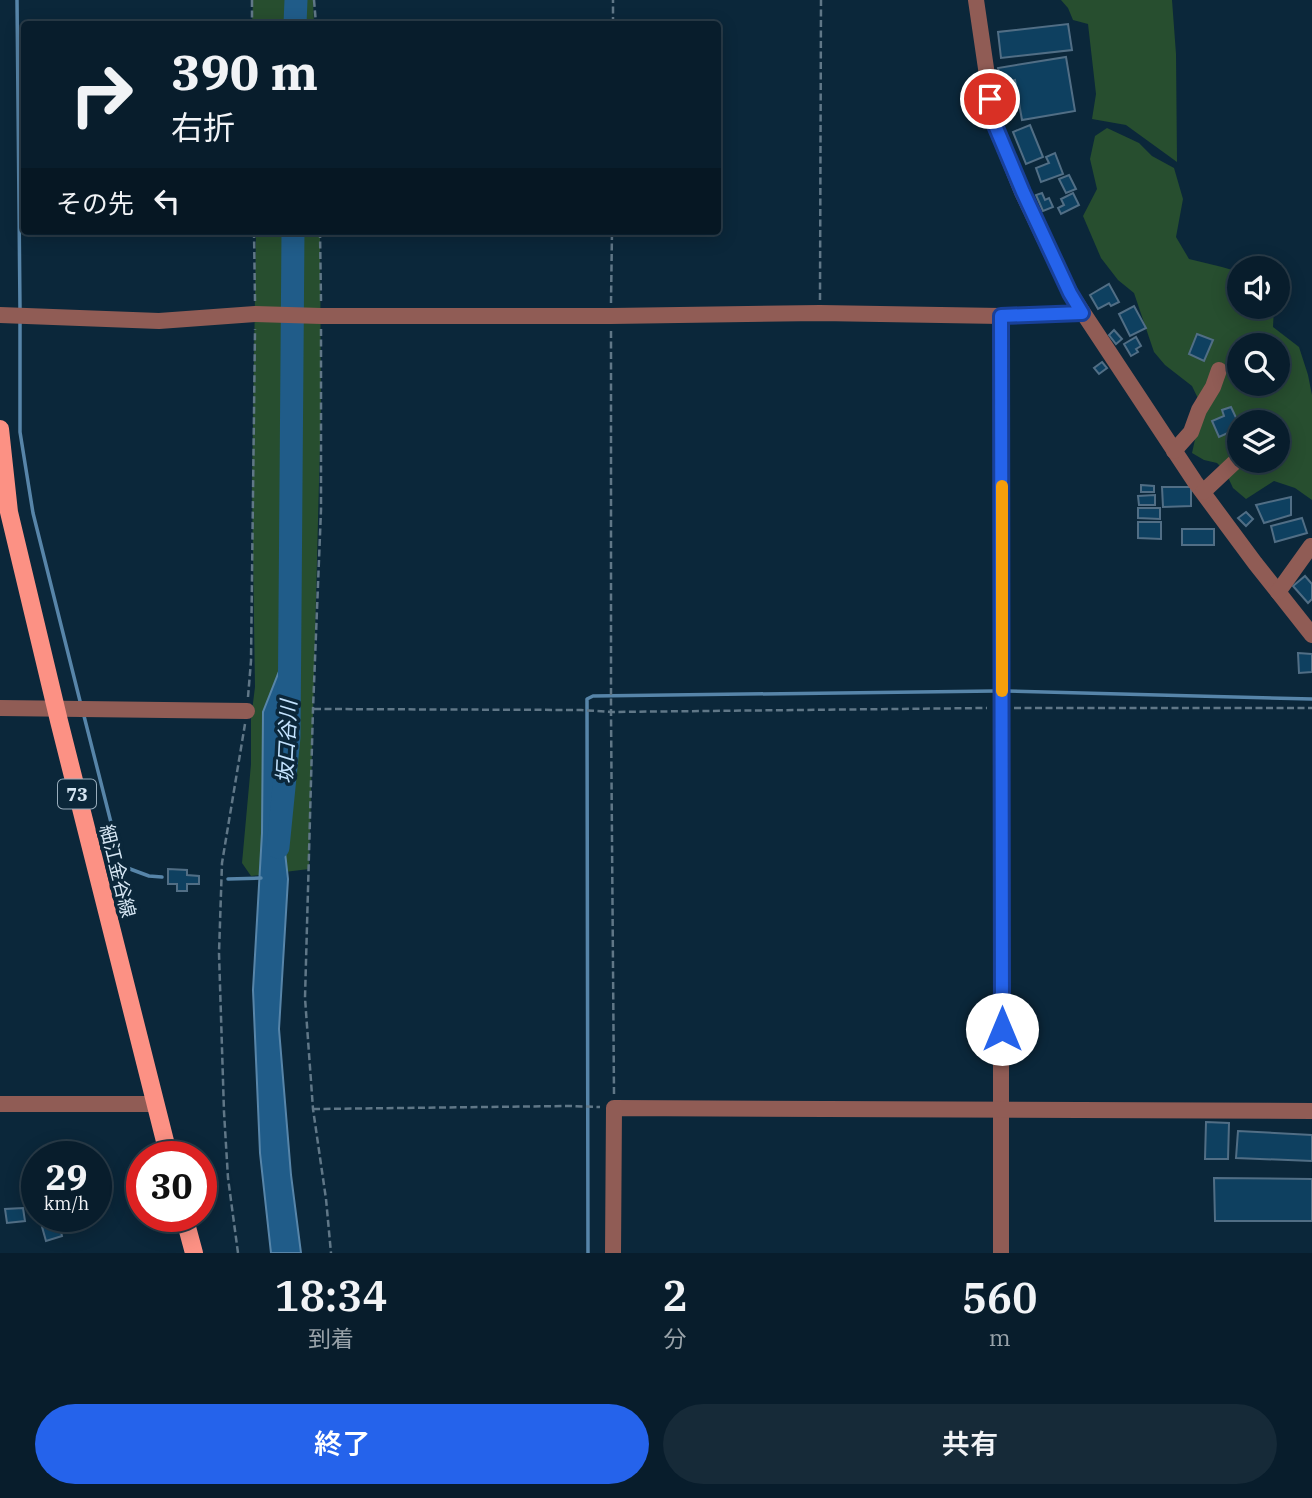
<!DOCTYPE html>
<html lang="ja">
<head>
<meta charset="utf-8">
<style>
	:root { --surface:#081d2c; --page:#162a38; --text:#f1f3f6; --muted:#98a2a9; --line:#293b48; --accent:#2563eb }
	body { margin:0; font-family:"IBM Plex Serif","Noto Sans JP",serif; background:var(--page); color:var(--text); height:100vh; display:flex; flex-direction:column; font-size:26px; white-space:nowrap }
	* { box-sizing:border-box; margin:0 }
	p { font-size:23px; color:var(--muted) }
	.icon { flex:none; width:38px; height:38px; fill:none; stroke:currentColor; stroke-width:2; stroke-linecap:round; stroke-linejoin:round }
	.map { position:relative; height:1253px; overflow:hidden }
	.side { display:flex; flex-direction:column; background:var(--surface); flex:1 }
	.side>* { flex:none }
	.top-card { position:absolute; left:21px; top:21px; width:700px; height:214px; border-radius:7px; box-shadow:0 4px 18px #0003,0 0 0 2px var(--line); background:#081d2c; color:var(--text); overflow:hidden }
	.tools { position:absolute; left:1227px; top:256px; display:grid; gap:14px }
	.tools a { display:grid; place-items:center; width:63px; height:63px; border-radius:50%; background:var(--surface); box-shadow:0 4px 18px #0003,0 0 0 2px var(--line); font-size:35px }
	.speed { position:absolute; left:21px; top:1141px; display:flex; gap:14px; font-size:35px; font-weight:700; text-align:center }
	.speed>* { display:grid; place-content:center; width:91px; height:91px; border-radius:50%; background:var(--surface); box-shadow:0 4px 18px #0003,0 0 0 2px var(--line); line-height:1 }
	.speed small { font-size:18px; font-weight:400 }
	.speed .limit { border:10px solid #d22; background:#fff; color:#111 }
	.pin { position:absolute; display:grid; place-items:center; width:60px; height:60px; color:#fff; margin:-30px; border:4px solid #fff; border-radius:50%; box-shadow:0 2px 7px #0007 }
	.me { position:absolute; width:77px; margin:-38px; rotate:0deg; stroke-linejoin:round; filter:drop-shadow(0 0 5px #0008) }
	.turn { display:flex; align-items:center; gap:24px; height:147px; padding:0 35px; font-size:32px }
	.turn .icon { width:91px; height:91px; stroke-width:2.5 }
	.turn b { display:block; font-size:49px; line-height:60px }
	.then { display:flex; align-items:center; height:66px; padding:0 35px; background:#0003; gap:14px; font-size:26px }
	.eta { display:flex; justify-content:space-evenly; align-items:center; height:119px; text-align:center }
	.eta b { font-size:42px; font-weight:600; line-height:49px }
	.button { display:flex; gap:14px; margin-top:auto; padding:14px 35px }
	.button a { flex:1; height:80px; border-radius:42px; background:var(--accent); color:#fff; font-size:28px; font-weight:600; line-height:80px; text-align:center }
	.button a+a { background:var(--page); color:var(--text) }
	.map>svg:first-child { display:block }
	.green { fill:#274e2f; fill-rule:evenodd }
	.water { fill:#205c89; stroke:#5785a9; stroke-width:2 }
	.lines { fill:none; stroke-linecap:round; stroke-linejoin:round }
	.stream { stroke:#5785a9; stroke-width:3.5 }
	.river { stroke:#205c89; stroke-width:23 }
	.building { fill:#0e4060; stroke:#516e85; stroke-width:2 }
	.path { stroke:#607787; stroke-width:2.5; stroke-dasharray:7 3.5; stroke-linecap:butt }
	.minor { stroke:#905c55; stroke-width:16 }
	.major { stroke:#fc9184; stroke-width:18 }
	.route-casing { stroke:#184099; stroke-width:18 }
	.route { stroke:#2563eb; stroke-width:12 }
	.slow { stroke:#f59e0b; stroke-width:12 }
	.labels { text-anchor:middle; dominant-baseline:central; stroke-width:7; stroke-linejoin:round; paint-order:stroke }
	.shield { fill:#0b273a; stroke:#99adbc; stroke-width:2 }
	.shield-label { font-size:18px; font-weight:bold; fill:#d6e6f3 }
	.street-label { font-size:19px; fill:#d6e6f3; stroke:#0b273a }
	.water-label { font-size:21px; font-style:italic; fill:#c4e3fe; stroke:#0b273a }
</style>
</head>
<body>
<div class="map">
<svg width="1312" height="1253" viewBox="0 0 1312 1253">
	<rect width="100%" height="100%" fill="#0b273a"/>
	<g class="green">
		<polygon points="253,0 313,0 314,24 252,24"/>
		<polygon points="1061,0 1172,0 1176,54 1177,162 1126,125 1092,119 1096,94 1088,24 1073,20 1068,8"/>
		<path d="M 1107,128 L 1139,143 L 1152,156 L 1174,168 L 1183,199 L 1176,237 L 1189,259 L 1222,267 L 1239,272 L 1239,306 L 1274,306 L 1273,327 L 1299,347 L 1308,375 L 1312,395 L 1312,500 L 1295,488 L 1274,481 L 1246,499 L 1233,488 L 1225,471 L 1217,463 L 1204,460 L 1192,453 L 1196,435 L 1205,413 L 1192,386 L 1165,365 L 1154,352 L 1134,293 L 1118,280 L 1101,258 L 1083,216 L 1097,189 L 1090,159 L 1095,136 ZM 1239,345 L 1278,345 L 1278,383 L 1239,383 ZM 1239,422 L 1278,422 L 1278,460 L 1239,460 Z"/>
		<polygon points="256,231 320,231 321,405 309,869 251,876 242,863 251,764 251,719 255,687 252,488"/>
	</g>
	<polygon class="water" points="289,646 289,703 276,772 288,879 279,1029 291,1175 301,1253 271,1253 260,1153 253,990 262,833 263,712"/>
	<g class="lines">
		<g class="stream">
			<polyline points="17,0 20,309"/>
			<polyline points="20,321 20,432 33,513 81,705"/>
			<polyline points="1006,691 1312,699"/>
			<polyline points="83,712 122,866 149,876 162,877"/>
			<polyline points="228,879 261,878"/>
			<polyline points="588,1253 587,699 593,696 995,691"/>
		</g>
		<g class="river">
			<polyline points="295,24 296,0"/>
			<polyline points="278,847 289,737 293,231"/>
		</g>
	</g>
	<g class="building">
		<polygon points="1068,24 1072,50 1001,58 998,32"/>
		<polygon points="1066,57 1075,111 1022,120 1015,80 1001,83 998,68"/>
		<polygon points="1030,125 1043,157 1026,164 1013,132"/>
		<polygon points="1055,153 1063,174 1041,182 1036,168 1049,163 1046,157"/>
		<polygon points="1069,175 1076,189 1066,193 1059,179"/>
		<polygon points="1042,193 1045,200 1049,198 1053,207 1043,211 1036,195"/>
		<polygon points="1073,193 1079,205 1061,214 1058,208 1064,205 1061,199"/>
		<polygon points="1109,284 1119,302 1111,306 1109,303 1098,309 1090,295"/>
		<polygon points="1134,306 1146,328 1130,336 1119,314"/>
		<polygon points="1114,330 1122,339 1116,344 1109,335"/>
		<polygon points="1197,334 1213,340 1204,361 1189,354"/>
		<polygon points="1136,337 1141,346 1136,349 1138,352 1131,356 1124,344"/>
		<polygon points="1102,362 1107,368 1099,374 1094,368"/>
		<polygon points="1231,407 1239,424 1239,428 1219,437 1212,421 1224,416 1222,410"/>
		<polygon points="1141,485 1154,486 1154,492 1141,492"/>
		<polygon points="1162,487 1191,487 1191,506 1163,507"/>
		<polygon points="1155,495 1155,505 1139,505 1138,496"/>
		<polygon points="1291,497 1291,515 1264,523 1256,505"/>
		<polygon points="1138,508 1160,508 1160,519 1138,518"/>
		<polygon points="1246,512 1253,519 1246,526 1238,518"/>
		<polygon points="1302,518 1307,533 1275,542 1271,526"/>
		<polygon points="1138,522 1161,522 1161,539 1138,538"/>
		<rect x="1182" y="529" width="32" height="16"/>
		<polygon points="1305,576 1312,584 1312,599 1308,603 1293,586"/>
		<polygon points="1298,653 1312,654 1312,672 1299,673"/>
		<polygon points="168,869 187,870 187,875 199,876 199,884 187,884 187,891 177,891 177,884 168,884"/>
		<polygon points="1206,1122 1229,1123 1228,1159 1205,1159"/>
		<polygon points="1238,1131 1312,1135 1312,1161 1236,1158"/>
		<polygon points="1214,1178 1312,1179 1312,1221 1215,1221"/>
		<polygon points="23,1208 25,1221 7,1223 5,1209"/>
		<polygon points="39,1216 57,1216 62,1236 46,1241"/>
	</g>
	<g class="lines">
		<g class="path">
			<polyline points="252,0 252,24"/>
			<polyline points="314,0 316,24"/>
			<polyline points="613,24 613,0"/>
			<polyline points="254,231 255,301"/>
			<polyline points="320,231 321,301"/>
			<polyline points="820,300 821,0"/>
			<polyline points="611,303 612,231"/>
			<polyline points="321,329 321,510 313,709 305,998 313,1109 326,1199 331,1253"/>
			<polyline points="611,331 611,712 614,1094"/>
			<polyline points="248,697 251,661 255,329"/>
			<polyline points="1014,708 1312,708"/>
			<polyline points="314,709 581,710 611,712 987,708"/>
			<polyline points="313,1109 569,1106 600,1107"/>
			<polyline points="238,1253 228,1178 224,1112 219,953 222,863 245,724"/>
		</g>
		<g class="minor">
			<polyline points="976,0 994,123 1022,192 1070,293 1195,482 1255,563 1312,635"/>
			<polyline points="0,315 159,321 255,314 321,316 611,316 820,313 1001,316 1082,313"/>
			<polyline points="1001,316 1001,1253"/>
			<polyline points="1174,451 1191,432 1199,410 1213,387 1219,370"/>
			<polyline points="1203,492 1237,460"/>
			<polyline points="1278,592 1311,546"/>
			<polyline points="0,708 247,711"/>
			<polyline points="0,1104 155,1104"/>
			<polyline points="613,1253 614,1108 1312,1111"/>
		</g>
		<g class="major">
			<polyline points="0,429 9,512 59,721 169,1157"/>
			<polyline points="184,1216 194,1253"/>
		</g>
	</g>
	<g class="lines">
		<defs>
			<polyline id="route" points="990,99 994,123 1023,192 1070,293 1082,313 1001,316 1002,1029"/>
		</defs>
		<use href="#route" class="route-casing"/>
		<use href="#route" class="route"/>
		<polyline class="slow" points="1002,486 1002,691"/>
	</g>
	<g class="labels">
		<rect class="shield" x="58" y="779.5" width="38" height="29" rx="5"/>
		<g class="shield-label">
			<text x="77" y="794">73</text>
		</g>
		<g class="street-label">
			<text transform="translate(118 871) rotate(76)">細江金谷線</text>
		</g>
		<g class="water-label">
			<text transform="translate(286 742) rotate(-87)">坂口谷川</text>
		</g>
	</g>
</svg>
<div class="tools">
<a><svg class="icon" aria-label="sound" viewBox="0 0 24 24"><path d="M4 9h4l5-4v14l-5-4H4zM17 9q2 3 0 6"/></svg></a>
<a><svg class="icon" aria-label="search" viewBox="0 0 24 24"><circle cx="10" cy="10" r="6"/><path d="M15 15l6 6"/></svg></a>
<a><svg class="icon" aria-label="layers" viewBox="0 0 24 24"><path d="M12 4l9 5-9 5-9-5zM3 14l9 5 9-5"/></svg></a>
</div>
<div class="speed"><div>29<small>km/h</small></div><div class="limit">30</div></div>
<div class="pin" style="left:990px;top:99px;background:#d93025"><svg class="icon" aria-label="arrive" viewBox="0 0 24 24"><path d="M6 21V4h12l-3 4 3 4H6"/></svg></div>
<svg class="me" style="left:1002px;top:1029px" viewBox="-20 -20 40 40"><circle r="19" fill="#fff"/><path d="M0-13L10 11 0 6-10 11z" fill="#2563eb"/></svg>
<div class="top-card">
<div class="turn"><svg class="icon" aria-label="right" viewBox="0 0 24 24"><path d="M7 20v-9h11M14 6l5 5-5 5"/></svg><div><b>390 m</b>右折</div></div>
<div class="then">その先<svg class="icon" aria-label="left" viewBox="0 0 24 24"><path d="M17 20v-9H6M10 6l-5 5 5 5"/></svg></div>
</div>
</div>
<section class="side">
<div class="eta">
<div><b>18:34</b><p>到着</p></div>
<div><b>2</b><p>分</p></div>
<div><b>560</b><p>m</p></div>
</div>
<div class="button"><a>終了</a><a>共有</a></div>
</section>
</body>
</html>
